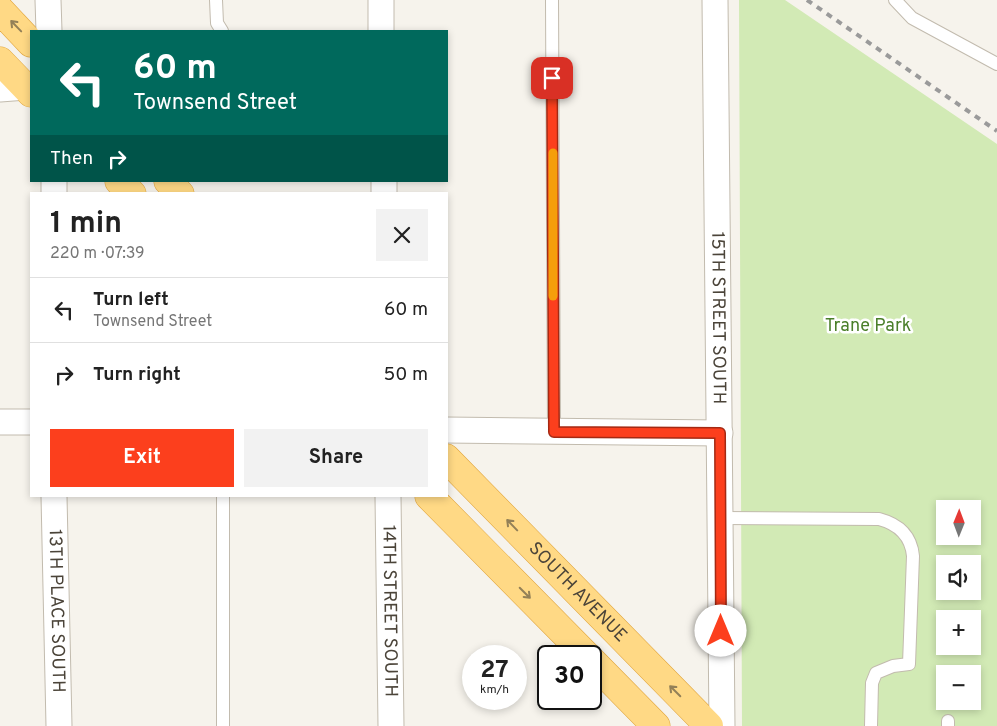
<!DOCTYPE html>
<html lang="en">
<head>
<meta charset="utf-8">
<style>
	:root { --surface:#fff; --page:#f2f2f2; --text:#222; --muted:#767676; --line:#e0e0e0; --accent:#fc3f1d }
	body { margin:0; font-family:Overpass,sans-serif; background:var(--page); color:var(--text); height:100vh; display:flex; flex-direction:column; font-size:19px; white-space:nowrap }
	* { box-sizing:border-box; margin:0 }
	p { font-size:16px; color:var(--muted) }
	.icon { flex:none; width:28px; height:28px; fill:none; stroke:currentColor; stroke-width:2; stroke-linecap:round; stroke-linejoin:round }
	.map { position:relative; flex:1; overflow:hidden }
	.drawer { position:absolute; left:30px; top:192px; width:418px; height:305px; display:flex; flex-direction:column; background:var(--surface); border-radius:0px; box-shadow:0 2px 8px #0003 }
	.drawer>* { flex:none }
	.banner { position:absolute; left:30px; top:30px; width:418px; height:152px; border-radius:0px; box-shadow:0 2px 8px #0003; background:#00695c; color:#fff; overflow:hidden }
	.needle { width:32px; rotate:1deg }
	.buttons { position:absolute; left:936px; top:500px; display:grid; gap:10px }
	.buttons a { display:grid; place-items:center; width:45px; height:45px; border-radius:0px; background:var(--surface); box-shadow:0 2px 8px #0003; font-size:25px }
	.speed { position:absolute; left:462px; top:645px; display:flex; gap:10px; font-size:25px; font-weight:700; text-align:center }
	.speed>* { display:grid; place-content:center; width:65px; height:65px; border-radius:50%; background:var(--surface); box-shadow:0 2px 8px #0003; line-height:1 }
	.speed small { font-size:12px; font-weight:400 }
	.speed .limit { border:2px solid #111; border-radius:8px; background:#fff; color:#111 }
	.pin { position:absolute; display:grid; place-items:center; width:42px; height:42px; color:#fff; margin:-21px; border-radius:10px; box-shadow:0 2px 8px #0006 }
	.me { position:absolute; width:55px; margin:-28px; rotate:0deg; stroke-linejoin:round; filter:drop-shadow(0 0 4px #0008) }
	.turn { display:flex; align-items:center; gap:18px; height:105px; padding:0 20px; font-size:22px }
	.turn .icon { width:65px; height:65px; stroke-width:2.5 }
	.turn b { display:block; font-size:35px; line-height:42px }
	.then { display:flex; align-items:center; height:48px; padding:0 20px; background:#0003; gap:10px; font-size:19px }
	.round { display:grid; place-items:center; flex:none; width:52px; height:52px; border-radius:0px; background:var(--page) }
	.headline { display:flex; align-items:center; justify-content:space-between; height:85px; padding:0 20px }
	h1 { font-size:30px; font-weight:700; line-height:38px }
	.cta { display:flex; gap:10px; margin-top:auto; padding:10px 20px }
	.cta a { flex:1; height:58px; border-radius:0px; background:var(--accent); color:#fff; font-size:20px; font-weight:700; line-height:58px; text-align:center }
	.cta a+a { background:var(--page); color:var(--text) }
	ul { padding:0; list-style:none }
	li { display:flex; align-items:center; gap:15px; height:65px; padding:0 20px; border-top:1px solid var(--line) }
	li div { flex:1 }
	li b { display:block; font-size:19px }
	li em { font-style:normal }
	.map>svg:first-child { display:block }
	.green { fill:#d2eab5; fill-rule:evenodd }
	.lines { fill:none; stroke-linecap:round; stroke-linejoin:round }
	.service-casing { stroke:#c2bbae; stroke-width:14 }
	.minor-casing { stroke:#c2bbae; stroke-width:27 }
	.trunk-casing { stroke:#e0a43c; stroke-width:29 }
	.service { stroke:#fff; stroke-width:12 }
	.minor { stroke:#fff; stroke-width:25 }
	.trunk { stroke:#ffd985; stroke-width:28 }
	.rail { stroke:#9a9a9a; stroke-width:4; stroke-dasharray:6 6; stroke-linecap:butt }
	.oneway { stroke:#938057 }
	.route-casing { stroke:#a42913; stroke-width:12 }
	.route { stroke:#fc3f1d; stroke-width:9 }
	.slow { stroke:#f59e0b; stroke-width:9 }
	.labels { text-anchor:middle; dominant-baseline:central; stroke-width:5; stroke-linejoin:round; paint-order:stroke }
	.street-label { font-size:18px; fill:#4b4439; stroke:#fff }
	.park-label { font-size:18px; fill:#4a7f2a; stroke:#fff }
</style>
</head>
<body>
<div class="map">
<svg width="997" height="726" viewBox="0 0 997 726">
	<rect width="100%" height="100%" fill="#f6f3ec"/>
	<path class="green" d="M 739,0 L 785,0 L 997,144 L 997,726 L 742,726 ZM 945,509 L 972,509 L 972,536 L 945,536 ZM 945,564 L 972,564 L 972,591 L 945,591 ZM 945,619 L 972,619 L 972,646 L 945,646 ZM 945,674 L 972,674 L 972,701 L 945,701 Z"/>
	<g class="lines">
		<defs>
			<g id="service">
				<polyline points="216,0 217,23 222,31"/>
				<polyline points="552,0 554,432"/>
				<polyline points="895,0 912,18 997,64"/>
				<path d="M 721,518 L 879,519 C 898,524 911,535 913,556 L 909,664 L 893,666 L 876,673 L 872,683 L 871,726"/>
				<polyline points="223,726 223,496"/>
				<polyline points="948,726 948,721"/>
			</g>
			<g id="minor">
				<polyline points="48,0 49,31"/>
				<polyline points="381,0 381,31"/>
				<path id="s1" d="M 715,0 L 722,726"/>
				<polyline points="0,89 26,87"/>
				<polyline points="384,181 384,194"/>
				<polyline points="54,194 54,181"/>
				<polyline points="0,422 31,422"/>
				<polyline points="446,430 720,433"/>
				<path id="s2" d="M 54,496 L 59,726"/>
				<path id="s3" d="M 388,496 L 391,726"/>
			</g>
			<g id="trunk">
				<polyline points="0,10 31,43"/>
				<polyline points="0,61 31,93"/>
				<polyline points="119,181 132,194"/>
				<polyline points="168,181 180,194"/>
				<path id="s4" d="M 446,458 L 709,726"/>
				<polyline points="429,496 587,656"/>
				<polyline points="591,660 656,726"/>
			</g>
		</defs>
		<use href="#service" class="service-casing"/>
		<use href="#minor" class="minor-casing"/>
		<use href="#trunk" class="trunk-casing"/>
		<use href="#service" class="service"/>
		<use href="#minor" class="minor"/>
		<use href="#trunk" class="trunk"/>
		<polyline class="rail" points="807,0 997,131"/>
	</g>
	<defs><path id="oneway-shaft" d="M-6 0H5M1.5-3L5.5 0L1.5 3" fill="none" stroke-width="1.6" stroke-linecap="round" stroke-linejoin="round" transform="scale(1.25)"/></defs>
	<g class="oneway">
		<use href="#oneway-shaft" transform="translate(16 26) rotate(-134)"/>
		<use href="#oneway-shaft" transform="translate(512 525) rotate(-134)"/>
		<use href="#oneway-shaft" transform="translate(525 593) rotate(45)"/>
		<use href="#oneway-shaft" transform="translate(675 691) rotate(-135)"/>
	</g>
	<g class="lines">
		<defs>
			<polyline id="route" points="552,78 554,432 720,433 721,631"/>
		</defs>
		<use href="#route" class="route-casing"/>
		<use href="#route" class="route"/>
		<polyline class="slow" points="553,153 553,296"/>
	</g>
	<g class="labels">
		<g class="street-label">
			<text stroke="none"><textPath href="#s1" startOffset="318">15TH STREET SOUTH</textPath></text>
			<text stroke="none"><textPath href="#s4" startOffset="188">SOUTH AVENUE</textPath></text>
			<text stroke="none"><textPath href="#s2" startOffset="115">13TH PLACE SOUTH</textPath></text>
			<text stroke="none"><textPath href="#s3" startOffset="115">14TH STREET SOUTH</textPath></text>
		</g>
		<g class="park-label">
			<text x="868" y="326">Trane Park</text>
		</g>
	</g>
</svg>
<div class="buttons">
<a><svg class="needle" viewBox="-14 -14 28 28"><path d="M0-13l5 13h-10z" fill="#e53935"/><path d="M0 13l5-13h-10z" fill="#767676"/></svg></a>
<a><svg class="icon" aria-label="sound" viewBox="0 0 24 24"><path d="M4 9h4l5-4v14l-5-4H4zM17 9q2 3 0 6"/></svg></a>
<a>+</a>
<a>−</a>
</div>
<div class="speed"><div>27<small>km/h</small></div><div class="limit">30</div></div>
<div class="pin" style="left:552px;top:78px;background:#d93025"><svg class="icon" aria-label="arrive" viewBox="0 0 24 24"><path d="M6 21V4h12l-3 4 3 4H6"/></svg></div>
<svg class="me" style="left:721px;top:631px" viewBox="-20 -20 40 40"><circle r="19" fill="#fff"/><path d="M0-13L10 11 0 6-10 11z" fill="#fc3f1d"/></svg>
<div class="banner">
<div class="turn"><svg class="icon" aria-label="left" viewBox="0 0 24 24"><path d="M17 20v-9H6M10 6l-5 5 5 5"/></svg><div><b>60 m</b>Townsend Street</div></div>
<div class="then">Then<svg class="icon" aria-label="right" viewBox="0 0 24 24"><path d="M7 20v-9h11M14 6l5 5-5 5"/></svg></div>
</div>
<section class="drawer">
<div class="headline"><div><h1>1 min</h1><p>220 m · 07:39</p></div><a class="round"><svg class="icon" aria-label="close" viewBox="0 0 24 24"><path d="M6 6l12 12M18 6L6 18"/></svg></a></div>
<ul>
<li><svg class="icon" aria-label="left" viewBox="0 0 24 24"><path d="M17 20v-9H6M10 6l-5 5 5 5"/></svg><div><b>Turn left</b><p>Townsend Street</p></div><em>60 m</em></li>
<li><svg class="icon" aria-label="right" viewBox="0 0 24 24"><path d="M7 20v-9h11M14 6l5 5-5 5"/></svg><div><b>Turn right</b></div><em>50 m</em></li>
</ul>
<div class="cta"><a>Exit</a><a>Share</a></div>
</section>
</div>
</body>
</html>
